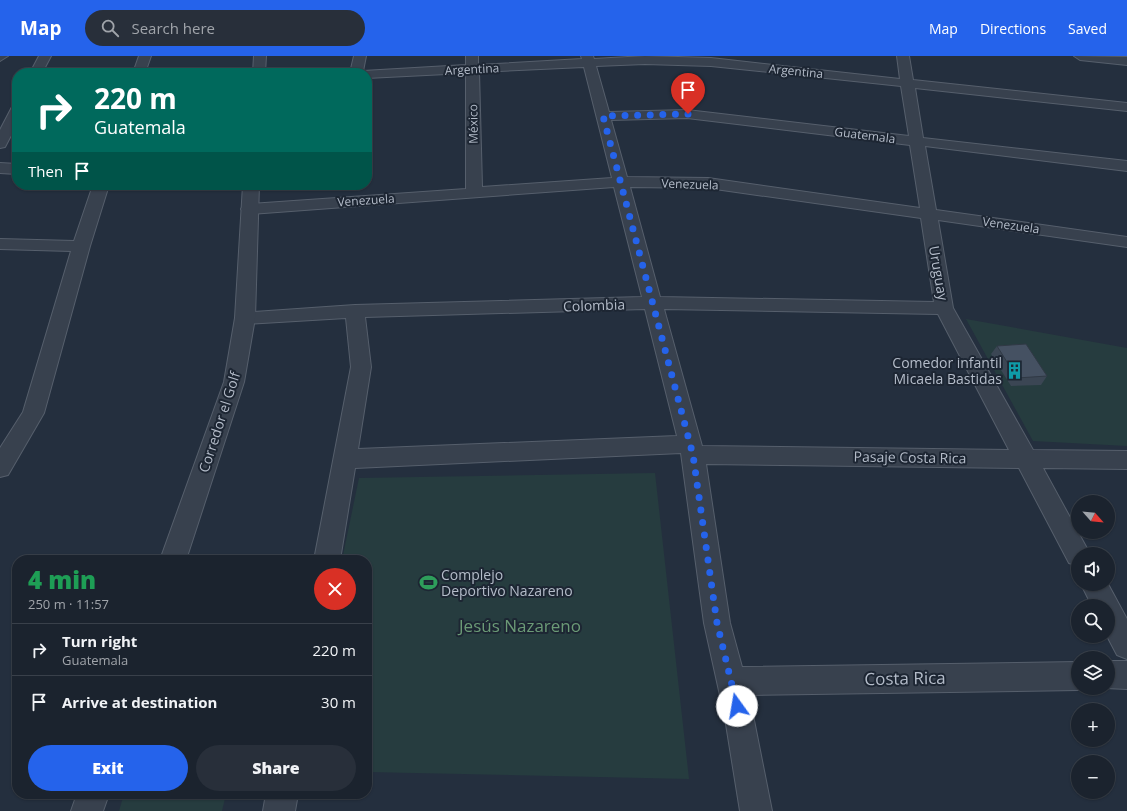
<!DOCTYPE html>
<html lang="en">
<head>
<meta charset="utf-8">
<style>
	:root { --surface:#1b232e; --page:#282f3a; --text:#f1f3f6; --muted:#a0a4aa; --line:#39404a; --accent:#2563eb }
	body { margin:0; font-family:"Open Sans",sans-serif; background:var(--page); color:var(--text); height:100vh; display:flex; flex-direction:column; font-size:15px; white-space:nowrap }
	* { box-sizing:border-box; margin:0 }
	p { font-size:13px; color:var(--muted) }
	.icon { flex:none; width:22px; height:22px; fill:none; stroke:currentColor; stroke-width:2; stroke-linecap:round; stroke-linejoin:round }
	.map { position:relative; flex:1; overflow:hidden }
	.side { position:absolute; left:12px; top:499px; width:360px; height:244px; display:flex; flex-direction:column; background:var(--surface); border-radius:16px; box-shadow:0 1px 3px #0004,0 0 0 1px var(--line) }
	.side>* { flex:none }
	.guide { position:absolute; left:12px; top:12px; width:360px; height:122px; border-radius:16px; box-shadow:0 1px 3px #0004,0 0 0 1px var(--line); background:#00695c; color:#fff; overflow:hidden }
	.needle { width:26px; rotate:117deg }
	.tools { position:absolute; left:1071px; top:439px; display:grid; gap:8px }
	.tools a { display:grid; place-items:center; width:44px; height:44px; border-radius:50%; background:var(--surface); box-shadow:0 1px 3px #0004,0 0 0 1px var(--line); font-size:20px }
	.pin { position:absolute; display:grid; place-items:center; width:34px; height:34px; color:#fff; margin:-41px -17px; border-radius:50% 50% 50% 0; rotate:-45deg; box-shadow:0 0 4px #0007 }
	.pin .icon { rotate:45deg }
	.me { position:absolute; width:44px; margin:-22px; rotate:347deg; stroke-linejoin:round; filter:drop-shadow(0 0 3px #0008) }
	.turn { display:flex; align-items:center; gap:14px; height:84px; padding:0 16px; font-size:18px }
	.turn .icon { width:52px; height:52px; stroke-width:2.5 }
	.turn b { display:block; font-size:28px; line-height:34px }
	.then { display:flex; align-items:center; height:38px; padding:0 16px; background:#0003; gap:8px; font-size:15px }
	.round { display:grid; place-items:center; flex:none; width:42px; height:42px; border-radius:21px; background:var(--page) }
	.headline { display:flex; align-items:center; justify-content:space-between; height:68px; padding:0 16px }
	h1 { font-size:24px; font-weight:800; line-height:30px; color:#1e9e55 }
	.button { display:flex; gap:8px; margin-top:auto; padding:8px 16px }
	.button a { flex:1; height:46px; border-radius:24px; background:var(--accent); color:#fff; font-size:16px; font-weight:800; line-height:46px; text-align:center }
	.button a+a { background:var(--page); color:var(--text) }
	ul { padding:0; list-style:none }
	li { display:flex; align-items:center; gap:12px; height:52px; padding:0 16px; border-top:1px solid var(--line) }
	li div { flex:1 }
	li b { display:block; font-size:15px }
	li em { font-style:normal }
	header { display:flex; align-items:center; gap:24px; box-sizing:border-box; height:56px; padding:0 20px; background:var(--accent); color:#fff }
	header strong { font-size:19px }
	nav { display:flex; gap:22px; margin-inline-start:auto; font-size:14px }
	.search { width:280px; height:36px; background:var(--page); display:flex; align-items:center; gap:10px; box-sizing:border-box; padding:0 14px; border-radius:22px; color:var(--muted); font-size:15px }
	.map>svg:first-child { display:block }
	.green { fill:#263c3f }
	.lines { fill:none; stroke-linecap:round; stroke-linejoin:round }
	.minor-casing { stroke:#565f6c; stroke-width:2 }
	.tertiary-casing { stroke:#565f6c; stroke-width:2 }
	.minor { fill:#38414e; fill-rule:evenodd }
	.tertiary { fill:#38414e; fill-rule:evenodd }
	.wall { fill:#3b4654 }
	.building { fill:#455162; stroke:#303945 }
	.route { stroke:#2563eb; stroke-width:7; stroke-dasharray:0 12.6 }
	.labels { text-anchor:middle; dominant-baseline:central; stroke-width:4; stroke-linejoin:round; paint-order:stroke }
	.far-street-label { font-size:12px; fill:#b4bcc9; stroke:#1d2633 }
	.street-label { font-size:14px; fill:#b4bcc9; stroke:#1d2633 }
	.poi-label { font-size:14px; fill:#b4bcc9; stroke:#1d2633; text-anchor:end }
	.near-park-label { font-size:17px; fill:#6b9a76; stroke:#1d2633 }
	.near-street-label { font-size:17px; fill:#b4bcc9; stroke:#1d2633 }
</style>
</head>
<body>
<header>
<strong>Map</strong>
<div class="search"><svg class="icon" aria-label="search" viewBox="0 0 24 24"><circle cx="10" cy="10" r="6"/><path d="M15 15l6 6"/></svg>Search here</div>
<nav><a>Map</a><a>Directions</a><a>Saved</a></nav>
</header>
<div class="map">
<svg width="1127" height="755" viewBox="0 0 1127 755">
	<rect width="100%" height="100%" fill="#242f3e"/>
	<g class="green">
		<polygon points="966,263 1127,292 1127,390 1033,385"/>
		<polygon points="655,417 689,723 367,716 367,504 342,504 359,422"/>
		<polygon points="124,738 226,738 222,755 119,755"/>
	</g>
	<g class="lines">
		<defs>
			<g id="minor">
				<polygon points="0,0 8,0 0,5"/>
				<polygon points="39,0 51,0 42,17 30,17"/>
				<polygon points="139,0 151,0 145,17 133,17"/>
				<path d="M 354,0 L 366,0 L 363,15 L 466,9 L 466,0 L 478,0 L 478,9 L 582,3 L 581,0 L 593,0 L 594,3 L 645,0 L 711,2 L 900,23 L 897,0 L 909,0 L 913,24 L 1127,47 L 1127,55 L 915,32 L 923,82 L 1127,105 L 1127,115 L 925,90 L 936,154 L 1127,181 L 1127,191 L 938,164 L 953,252 L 1033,394 L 1127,395 L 1127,413 L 1043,412 L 1090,498 L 1078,498 L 1078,510 L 1069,507 L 1019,412 L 706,408 L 730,567 L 742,611 L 1078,606 L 1078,632 L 1083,632 L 1078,634 L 749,639 L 772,755 L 740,755 L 725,662 L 704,567 L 681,397 L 355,412 L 340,504 L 314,504 L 351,311 L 346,262 L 245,268 L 238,267 L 235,262 L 238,257 L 355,249 L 642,241 L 614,131 L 249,158 L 243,156 L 241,153 L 243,150 L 249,148 L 466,133 L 466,17 L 367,22 L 367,17 L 350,17 ZM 645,8 L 711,10 L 901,30 L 909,80 L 687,54 L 609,56 L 596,10 ZM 584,11 L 612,122 L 482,131 L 479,16 ZM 687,62 L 910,89 L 920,152 L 708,122 L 627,121 L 611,64 ZM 630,131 L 708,132 L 921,162 L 934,246 L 660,241 ZM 645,253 L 677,380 L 358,393 L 371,311 L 365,261 ZM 664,253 L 938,258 L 1009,394 L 702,390 Z"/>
				<polygon points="1074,0 1127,1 1127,9 1080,4"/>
				<polygon points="17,50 17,68 5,91 0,92 0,74 12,51"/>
				<polygon points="0,107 17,108 17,118 0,117"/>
				<polygon points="93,129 109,129 90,190 44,357 8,419 0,421 0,392 23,356 71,195 0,193 0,183 74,185"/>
				<polygon points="1081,528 1108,528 1127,563 1127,603 1117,599 1107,580 1108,550 1092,550"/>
				<polygon points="1108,605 1127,605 1127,633 1105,632 1108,632"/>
				<polygon points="266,738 298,738 295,755 263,755"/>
			</g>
			<g id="tertiary">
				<polygon points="254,0 266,0 265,17 253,17"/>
				<polygon points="243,129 259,129 255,262 244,326 186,504 160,504 224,326 235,262"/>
				<polygon points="77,738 109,738 103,755 71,755"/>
			</g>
		</defs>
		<use href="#minor" class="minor-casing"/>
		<use href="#tertiary" class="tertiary-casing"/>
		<use href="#minor" class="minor"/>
		<use href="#tertiary" class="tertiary"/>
	</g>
	<polygon class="wall" points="997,290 1047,320 1041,329 1011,330 991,298"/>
	<polygon class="building" points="1026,288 1047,320 1017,322 997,290"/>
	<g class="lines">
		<polyline class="route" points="688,58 603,60 693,399 717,567 737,650"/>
	</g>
	<defs>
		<symbol id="building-bare" viewBox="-9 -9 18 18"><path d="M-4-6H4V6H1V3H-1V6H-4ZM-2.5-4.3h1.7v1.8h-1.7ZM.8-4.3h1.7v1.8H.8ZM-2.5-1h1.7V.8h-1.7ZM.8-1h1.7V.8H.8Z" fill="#0f9aa8" stroke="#1d2633" stroke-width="2.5" paint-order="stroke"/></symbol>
		<symbol id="stadium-bare" viewBox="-9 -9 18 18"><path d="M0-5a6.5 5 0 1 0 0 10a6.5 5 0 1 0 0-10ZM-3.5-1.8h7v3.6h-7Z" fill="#2e9e5b" stroke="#1d2633" stroke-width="2.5" paint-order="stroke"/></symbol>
	</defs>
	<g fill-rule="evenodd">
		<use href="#building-bare" x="1002" y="302" width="25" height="25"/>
		<use href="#stadium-bare" x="416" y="514" width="25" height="25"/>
	</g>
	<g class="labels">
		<g class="far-street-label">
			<text transform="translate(472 13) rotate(-3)">Argentina</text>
			<text transform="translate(796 15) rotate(6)">Argentina</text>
			<text transform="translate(473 68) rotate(-91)">México</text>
			<text transform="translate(865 79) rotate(7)">Guatemala</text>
			<text transform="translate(690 128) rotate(2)">Venezuela</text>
			<text transform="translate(366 144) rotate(-4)">Venezuela</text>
			<text transform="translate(1011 169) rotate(8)">Venezuela</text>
		</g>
		<g class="street-label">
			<text transform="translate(939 217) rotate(80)">Uruguay</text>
			<text transform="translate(594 249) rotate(-2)">Colombia</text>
			<text transform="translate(219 366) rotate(-72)">Corredor el Golf</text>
			<text transform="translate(910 401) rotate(1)">Pasaje Costa Rica</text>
		</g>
		<g class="poi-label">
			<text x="1002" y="306">Comedor infantil<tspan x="1002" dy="16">Micaela Bastidas</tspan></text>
			<text x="441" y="518" text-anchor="start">Complejo<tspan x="441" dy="16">Deportivo Nazareno</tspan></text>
		</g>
		<g class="near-park-label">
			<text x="520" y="569">Jesús Nazareno</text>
		</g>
		<g class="near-street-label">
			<text transform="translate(905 622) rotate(-1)">Costa Rica</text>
		</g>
	</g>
</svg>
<div class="tools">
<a><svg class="needle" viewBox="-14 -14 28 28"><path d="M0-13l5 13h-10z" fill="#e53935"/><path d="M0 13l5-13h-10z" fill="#a0a4aa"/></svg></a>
<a><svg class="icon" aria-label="sound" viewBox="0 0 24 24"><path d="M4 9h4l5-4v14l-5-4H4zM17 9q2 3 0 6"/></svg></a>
<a><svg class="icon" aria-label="search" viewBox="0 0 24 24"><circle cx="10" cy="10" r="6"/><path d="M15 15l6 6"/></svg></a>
<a><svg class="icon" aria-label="layers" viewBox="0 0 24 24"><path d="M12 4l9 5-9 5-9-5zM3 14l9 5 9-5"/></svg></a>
<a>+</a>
<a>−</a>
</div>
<div class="pin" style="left:688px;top:58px;background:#d93025"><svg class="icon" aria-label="arrive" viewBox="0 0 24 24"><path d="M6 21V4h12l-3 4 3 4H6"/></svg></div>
<svg class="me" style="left:737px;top:650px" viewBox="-20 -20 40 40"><circle r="19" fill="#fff"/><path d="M0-13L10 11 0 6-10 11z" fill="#2563eb"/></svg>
<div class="guide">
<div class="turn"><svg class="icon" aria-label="right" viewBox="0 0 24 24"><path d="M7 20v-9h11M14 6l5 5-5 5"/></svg><div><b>220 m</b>Guatemala</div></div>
<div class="then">Then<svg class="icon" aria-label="arrive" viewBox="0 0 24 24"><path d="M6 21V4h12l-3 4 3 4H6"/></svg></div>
</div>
<section class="side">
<div class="headline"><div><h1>4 min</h1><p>250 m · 11:57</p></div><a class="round" style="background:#d93025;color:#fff"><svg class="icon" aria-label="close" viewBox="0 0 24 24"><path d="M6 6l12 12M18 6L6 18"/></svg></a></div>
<ul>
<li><svg class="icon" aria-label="right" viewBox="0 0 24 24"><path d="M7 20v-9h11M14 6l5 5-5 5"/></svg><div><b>Turn right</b><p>Guatemala</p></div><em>220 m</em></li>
<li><svg class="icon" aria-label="arrive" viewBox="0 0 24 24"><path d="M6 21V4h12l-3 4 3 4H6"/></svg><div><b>Arrive at destination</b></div><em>30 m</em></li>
</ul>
<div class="button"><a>Exit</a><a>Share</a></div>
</section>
</div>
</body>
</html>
